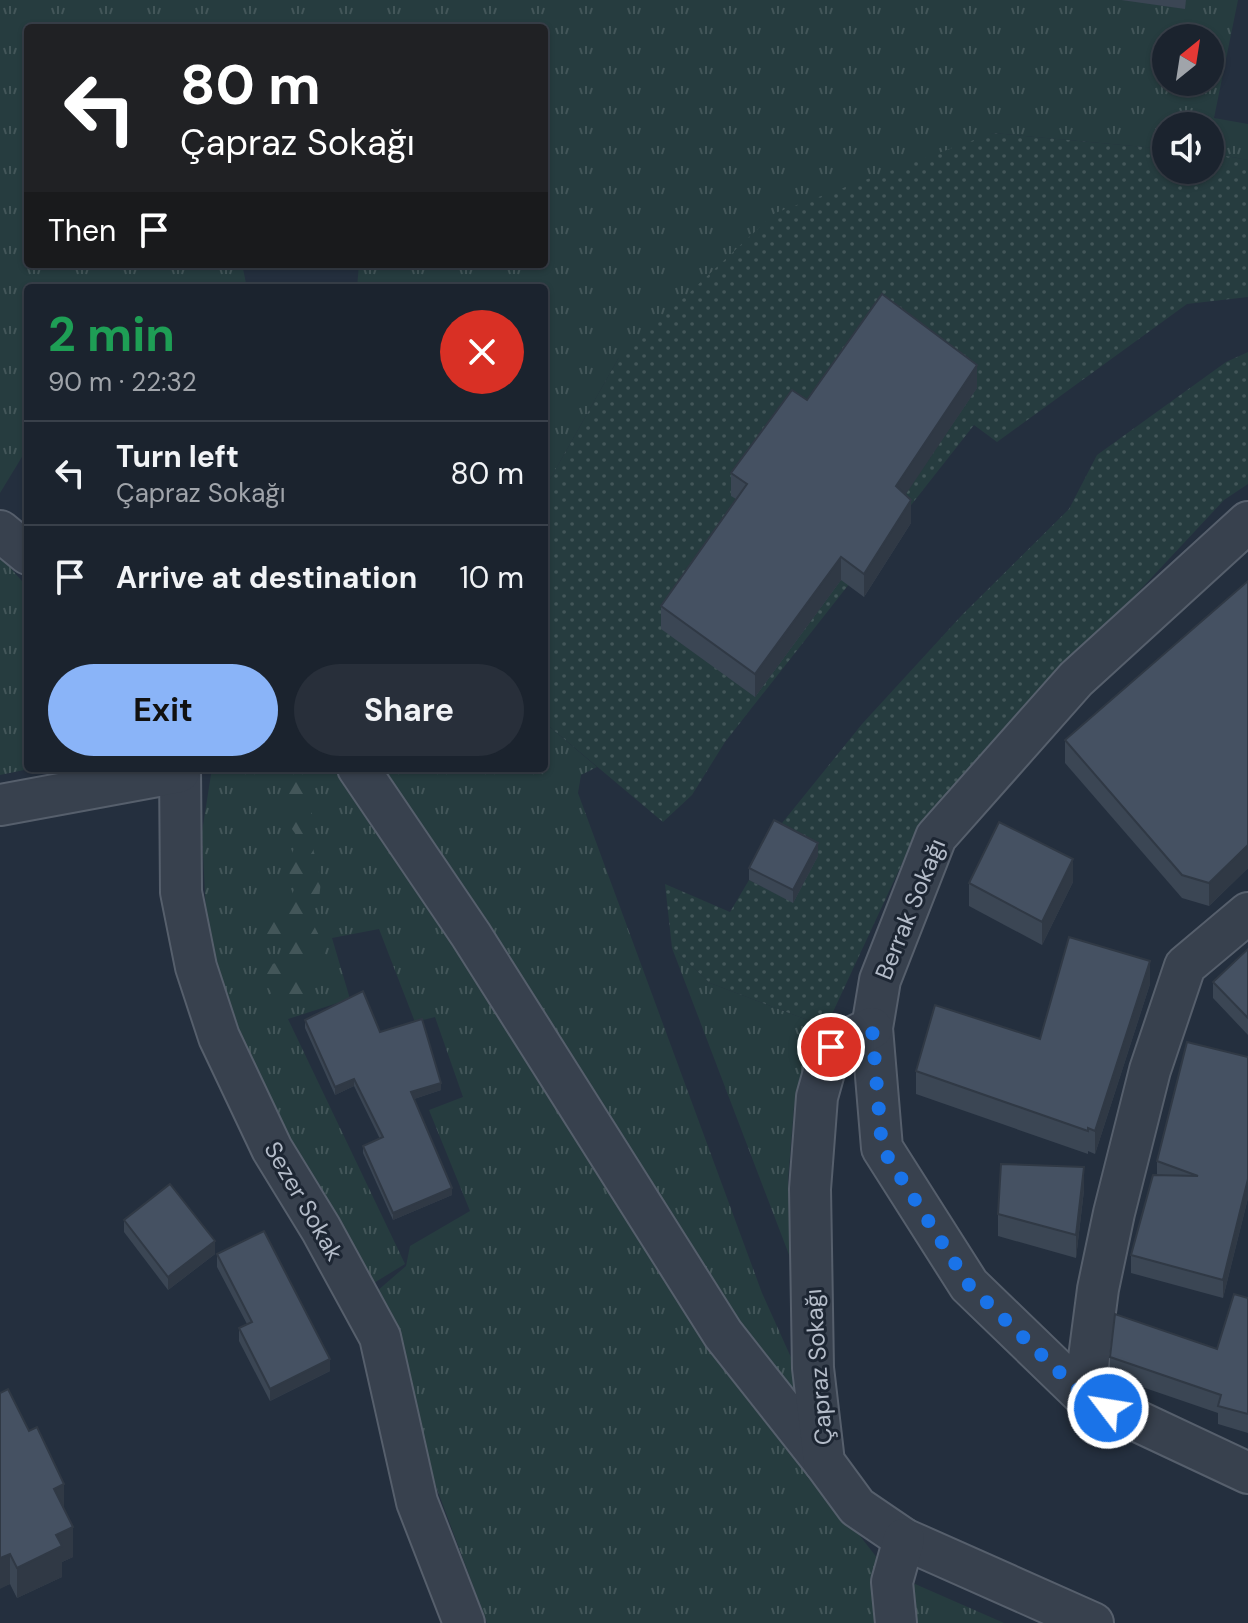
<!DOCTYPE html>
<html lang="en">
<head>
<meta charset="utf-8">
<style>
	:root { --surface:#1b232e; --page:#282f3a; --text:#f1f3f6; --muted:#a0a4aa; --line:#39404a; --accent:#8ab4f8 }
	body { margin:0; font-family:"DM Sans",sans-serif; background:var(--page); color:var(--text); height:100vh; display:flex; flex-direction:column; font-size:30px; white-space:nowrap }
	* { box-sizing:border-box; margin:0 }
	p { font-size:26px; color:var(--muted) }
	.icon { flex:none; width:44px; height:44px; fill:none; stroke:currentColor; stroke-width:2; stroke-linecap:round; stroke-linejoin:round }
	.map { position:relative; flex:1; overflow:hidden }
	.side { position:absolute; left:24px; top:284px; width:524px; height:488px; display:flex; flex-direction:column; background:var(--surface); border-radius:8px; box-shadow:0 2px 6px #0004,0 0 0 2px var(--line) }
	.side>* { flex:none }
	.banner { position:absolute; left:24px; top:24px; width:524px; height:244px; border-radius:8px; box-shadow:0 2px 6px #0004,0 0 0 2px var(--line); background:#202124; color:#fff; overflow:hidden }
	.needle { width:52px; rotate:30deg }
	.controls { position:absolute; left:1152px; top:24px; display:grid; gap:16px }
	.controls a { display:grid; place-items:center; width:72px; height:72px; border-radius:50%; background:var(--surface); box-shadow:0 2px 6px #0004,0 0 0 2px var(--line); font-size:40px }
	.pin { position:absolute; display:grid; place-items:center; width:68px; height:68px; color:#fff; margin:-34px; border:4px solid #fff; border-radius:50%; box-shadow:0 2px 8px #0007 }
	.me { position:absolute; width:88px; margin:-44px; rotate:301deg; stroke-linejoin:round; filter:drop-shadow(0 0 6px #0008) }
	.turn { display:flex; align-items:center; gap:28px; height:168px; padding:0 24px; font-size:36px }
	.turn .icon { width:104px; height:104px; stroke-width:2.5 }
	.turn b { display:block; font-size:56px; line-height:68px }
	.then { display:flex; align-items:center; height:76px; padding:0 24px; background:#0003; gap:16px; font-size:30px }
	.round { display:grid; place-items:center; flex:none; width:84px; height:84px; border-radius:42px; background:var(--page) }
	.overview { display:flex; align-items:center; justify-content:space-between; height:136px; padding:0 24px }
	h1 { font-size:48px; font-weight:700; line-height:60px; color:#1e9e55 }
	.cta { display:flex; gap:16px; margin-top:auto; padding:16px 24px }
	.cta a { flex:1; height:92px; border-radius:48px; background:var(--accent); color:#111; font-size:32px; font-weight:700; line-height:92px; text-align:center }
	.cta a+a { background:var(--page); color:var(--text) }
	ul { padding:0; list-style:none }
	li { display:flex; align-items:center; gap:24px; height:104px; padding:0 24px; border-top:2px solid var(--line) }
	li div { flex:1 }
	li b { display:block; font-size:30px }
	li em { font-style:normal }
	.map>svg:first-child { display:block }
	.grass { fill:url(#grass-tufts); fill-rule:evenodd }
	.forest { fill:url(#forest-firs) }
	.garden { fill:url(#garden-dots) }
	.lines { fill:none; stroke-linecap:round; stroke-linejoin:round }
	.street-casing { stroke:#565f6c; stroke-width:44 }
	.street { stroke:#38414e; stroke-width:40 }
	.wall { fill:#3b4654 }
	.shaded-wall { fill:#303945 }
	.building { fill:#455162; stroke:#303945; stroke-width:2 }
	.route { stroke:#1a73e8; stroke-width:14; stroke-dasharray:0 25.2 }
	.labels { text-anchor:middle; dominant-baseline:central; stroke-width:6; stroke-linejoin:round; paint-order:stroke }
	.street-label { font-size:24px; fill:#b4bcc9; stroke:#1d2633 }
</style>
</head>
<body>
<div class="map">
<svg width="1248" height="1623" viewBox="0 0 1248 1623">
	<defs>
		<pattern id="grass-tufts" width="24" height="20" patternUnits="userSpaceOnUse" patternTransform="scale(2)"><rect width="24" height="20" fill="#263c3f"/><path d="M3 7l-1-3M5 7V3M7 7l1-3M15 17l-1-3M17 17v-4M19 17l1-3" fill="none" stroke="#435659"/></pattern>
		<pattern id="forest-firs" width="22" height="20" patternUnits="userSpaceOnUse" patternTransform="scale(2)"><rect width="22" height="20" fill="#263c3f"/><path d="M5 1l3.5 6h-7zM16 11l3.5 6h-7z" fill="#435659"/></pattern>
		<pattern id="garden-dots" width="8" height="8" patternUnits="userSpaceOnUse" patternTransform="scale(2)"><rect width="8" height="8" fill="#263c3f"/><path d="M2 2h.1M6 6h.1" fill="none" stroke="#435659" stroke-width="1.8" stroke-linecap="round"/></pattern>
	</defs>
	<rect width="100%" height="100%" fill="#242f3e"/>
	<g class="grass">
		<path d="M 0,0 L 1238,0 L 1214,118 L 1248,124 L 1248,160 L 1210,153 L 1210,126 L 1166,126 L 1166,149 L 993,133 L 618,359 L 544,490 L 544,288 L 357,288 L 359,264 L 544,264 L 544,28 L 28,28 L 28,264 L 242,264 L 247,288 L 28,288 L 28,447 L 0,493 ZM 1166,38 L 1210,38 L 1210,82 L 1166,82 Z"/>
		<polygon points="0,556 28,588 28,768 34,768 0,775"/>
		<polygon points="544,722 597,767 581,775 578,793 762,1293 798,1373 794,1392 740,1327 384,768 544,768"/>
		<polygon points="212,768 334,768 451,936 714,1349 878,1559 882,1623 487,1623 437,1489 387,1335 369,1298 406,1266 410,1246 470,1211 429,1110 463,1097 435,1017 415,1022 379,929 332,938 350,999 288,1019 405,1264 364,1289 275,1122 233,1023 207,935 202,832"/>
		<polygon points="672,948 710,983 826,1027 794,1106 788,1180 796,1273"/>
		<polygon points="906,1580 1004,1623 908,1623"/>
	</g>
	<path class="forest" d="M 301,775 L 312,809 L 312,844 L 321,881 L 319,899 L 310,918 L 325,947 L 322,960 L 315,962 L 308,971 L 311,987 L 305,1007 C 279,1006 266,992 260,967 L 276,963 L 282,952 L 280,946 L 263,941 L 259,915 L 270,902 L 289,902 L 295,887 C 284,870 290,855 299,839 L 285,819 L 284,794 Z"/>
	<g class="garden">
		<polygon points="993,133 1166,149 1166,170 1210,170 1210,153 1248,160 1248,297 1187,304 997,442 974,425 725,742 692,795 663,822 544,722 544,490 618,359 775,213"/>
		<polygon points="1248,352 1248,484 1224,500 919,827 826,1027 710,983 672,948 665,884 730,912 749,880 793,902 774,833 862,724 962,615 1069,509 1097,455 1226,362"/>
	</g>
	<g class="lines">
		<defs>
			<g id="street">
				<polyline points="1248,522 1076,679 936,837 880,980 872,1028 882,1148 969,1285 1084,1396 1098,1289 1114,1213 1150,1070 1185,966 1248,913"/>
				<polyline points="0,531 28,554"/>
				<polyline points="180,768 181,892 196,967 219,1037 272,1149 321,1229 380,1337 417,1502 464,1623"/>
				<polyline points="358,768 471,935 723,1334 824,1462"/>
				<polyline points="0,805 179,772"/>
				<polyline points="872,1028 831,1047 817,1097 810,1189 813,1368 824,1462 857,1507 904,1539 1093,1623"/>
				<polyline points="1084,1396 1248,1473"/>
				<polyline points="896,1623 892,1582 904,1539"/>
			</g>
		</defs>
		<use href="#street" class="street-casing"/>
		<use href="#street" class="street"/>
	</g>
	<g class="wall">
		<polygon points="1121,0 1186,0 1185,9"/>
		<polygon points="977,388 905,494 911,523 864,597 841,580 755,697 661,629 661,606 736,499 731,496 731,473 807,400"/>
		<polygon points="1248,581 1248,868 1209,906 1182,898 1065,763 1065,740"/>
		<polygon points="818,856 793,903 749,880 749,868"/>
		<polygon points="1073,882 1042,945 969,906 969,883"/>
		<polygon points="1248,949 1248,1035 1213,998 1213,982"/>
		<polygon points="1150,984 1095,1154 1088,1151 1088,1154 916,1094 916,1071 1040,1039"/>
		<polygon points="305,1020 380,1032 441,1090 414,1099 452,1195 393,1220 363,1153 363,1146 380,1139 354,1086 335,1095 305,1028"/>
		<polygon points="1248,1057 1248,1198 1223,1298 1131,1273 1131,1255 1157,1175 1157,1161"/>
		<polygon points="1084,1190 1076,1258 998,1236 998,1214"/>
		<polygon points="124,1220 215,1254 168,1290 124,1232"/>
		<polygon points="217,1254 330,1371 270,1401 239,1341 239,1328 247,1324 217,1267"/>
		<polygon points="1248,1298 1248,1433 1218,1424 1218,1413 1110,1376 1110,1357 1217,1349"/>
		<polygon points="0,1393 64,1509 73,1557 62,1562 62,1577 17,1598 10,1584 0,1588"/>
	</g>
	<g class="shaded-wall">
		<polygon points="977,365 977,388 896,509 896,486"/>
		<polygon points="911,500 911,523 864,597 864,574"/>
		<polygon points="841,557 841,580 755,697 755,674"/>
		<polygon points="818,843 818,856 793,903 793,890"/>
		<polygon points="1248,845 1248,868 1209,906 1209,883"/>
		<polygon points="1073,859 1073,882 1042,945 1042,922"/>
		<polygon points="1150,961 1150,984 1095,1154 1095,1131"/>
		<polygon points="354,1079 354,1086 335,1095 335,1087"/>
		<polygon points="441,1083 441,1090 411,1100 411,1092"/>
		<polygon points="1084,1167 1084,1190 1076,1258 1076,1235"/>
		<polygon points="1248,1179 1248,1198 1223,1298 1223,1280"/>
		<polygon points="452,1188 452,1195 393,1220 393,1213"/>
		<polygon points="215,1241 215,1254 168,1290 168,1277"/>
		<polygon points="330,1359 330,1371 270,1401 270,1389"/>
		<polygon points="64,1484 64,1515 54,1489"/>
		<polygon points="73,1527 73,1557 62,1562 62,1577 17,1598 17,1568 56,1535"/>
		<polygon points="10,1554 10,1584 0,1589 0,1558"/>
	</g>
	<g class="building">
		<polygon points="882,294 977,365 896,486 911,500 864,574 841,557 755,674 661,606 747,484 731,473 792,390 807,400"/>
		<polygon points="1248,581 1248,845 1209,883 1182,875 1065,740"/>
		<polygon points="774,820 818,843 793,890 749,868"/>
		<polygon points="999,822 1073,859 1042,922 969,883"/>
		<polygon points="1069,937 1150,961 1095,1131 1088,1128 1088,1131 916,1071 935,1005 1040,1039"/>
		<polygon points="1248,949 1248,1018 1213,982"/>
		<polygon points="363,991 380,1032 422,1019 441,1083 411,1092 452,1188 393,1213 363,1146 383,1137 354,1079 335,1087 305,1020"/>
		<polygon points="1187,1042 1248,1057 1248,1179 1223,1280 1131,1255 1153,1175 1198,1176 1157,1161"/>
		<polygon points="1001,1164 1084,1167 1076,1235 998,1214"/>
		<polygon points="170,1184 215,1241 168,1277 124,1220"/>
		<polygon points="264,1231 330,1359 270,1389 239,1328 252,1322 217,1254"/>
		<polygon points="1234,1294 1248,1298 1248,1414 1218,1406 1221,1395 1110,1357 1115,1314 1217,1349"/>
		<polygon points="8,1389 29,1431 37,1427 64,1484 54,1489 73,1527 56,1535 62,1546 17,1568 10,1554 0,1558 0,1393"/>
	</g>
	<g class="lines">
		<polyline class="route" points="831,1047 872,1028 882,1148 969,1285 1084,1396 1108,1408"/>
	</g>
	<g class="labels">
		<g class="street-label">
			<text transform="translate(910 909) rotate(-68)">Berrak Sokağı</text>
			<text transform="translate(304 1201) rotate(60)">Sezer Sokak</text>
			<text transform="translate(818 1367) rotate(-94)">Çapraz Sokağı</text>
		</g>
	</g>
</svg>
<div class="controls">
<a><svg class="needle" viewBox="-14 -14 28 28"><path d="M0-13l5 13h-10z" fill="#e53935"/><path d="M0 13l5-13h-10z" fill="#a0a4aa"/></svg></a>
<a><svg class="icon" aria-label="sound" viewBox="0 0 24 24"><path d="M4 9h4l5-4v14l-5-4H4zM17 9q2 3 0 6"/></svg></a>
</div>
<div class="pin" style="left:831px;top:1047px;background:#d93025"><svg class="icon" aria-label="arrive" viewBox="0 0 24 24"><path d="M6 21V4h12l-3 4 3 4H6"/></svg></div>
<svg class="me" style="left:1108px;top:1408px" viewBox="-20 -20 40 40"><circle r="17" fill="#1a73e8" stroke="#fff" stroke-width="3"/><path d="M0-11L8 9 0 5-8 9z" fill="#fff"/></svg>
<div class="banner">
<div class="turn"><svg class="icon" aria-label="left" viewBox="0 0 24 24"><path d="M17 20v-9H6M10 6l-5 5 5 5"/></svg><div><b>80 m</b>Çapraz Sokağı</div></div>
<div class="then">Then<svg class="icon" aria-label="arrive" viewBox="0 0 24 24"><path d="M6 21V4h12l-3 4 3 4H6"/></svg></div>
</div>
<section class="side">
<div class="overview"><div><h1>2 min</h1><p>90 m · 22:32</p></div><a class="round" style="background:#d93025;color:#fff"><svg class="icon" aria-label="close" viewBox="0 0 24 24"><path d="M6 6l12 12M18 6L6 18"/></svg></a></div>
<ul>
<li><svg class="icon" aria-label="left" viewBox="0 0 24 24"><path d="M17 20v-9H6M10 6l-5 5 5 5"/></svg><div><b>Turn left</b><p>Çapraz Sokağı</p></div><em>80 m</em></li>
<li><svg class="icon" aria-label="arrive" viewBox="0 0 24 24"><path d="M6 21V4h12l-3 4 3 4H6"/></svg><div><b>Arrive at destination</b></div><em>10 m</em></li>
</ul>
<div class="cta"><a>Exit</a><a>Share</a></div>
</section>
</div>
</body>
</html>
